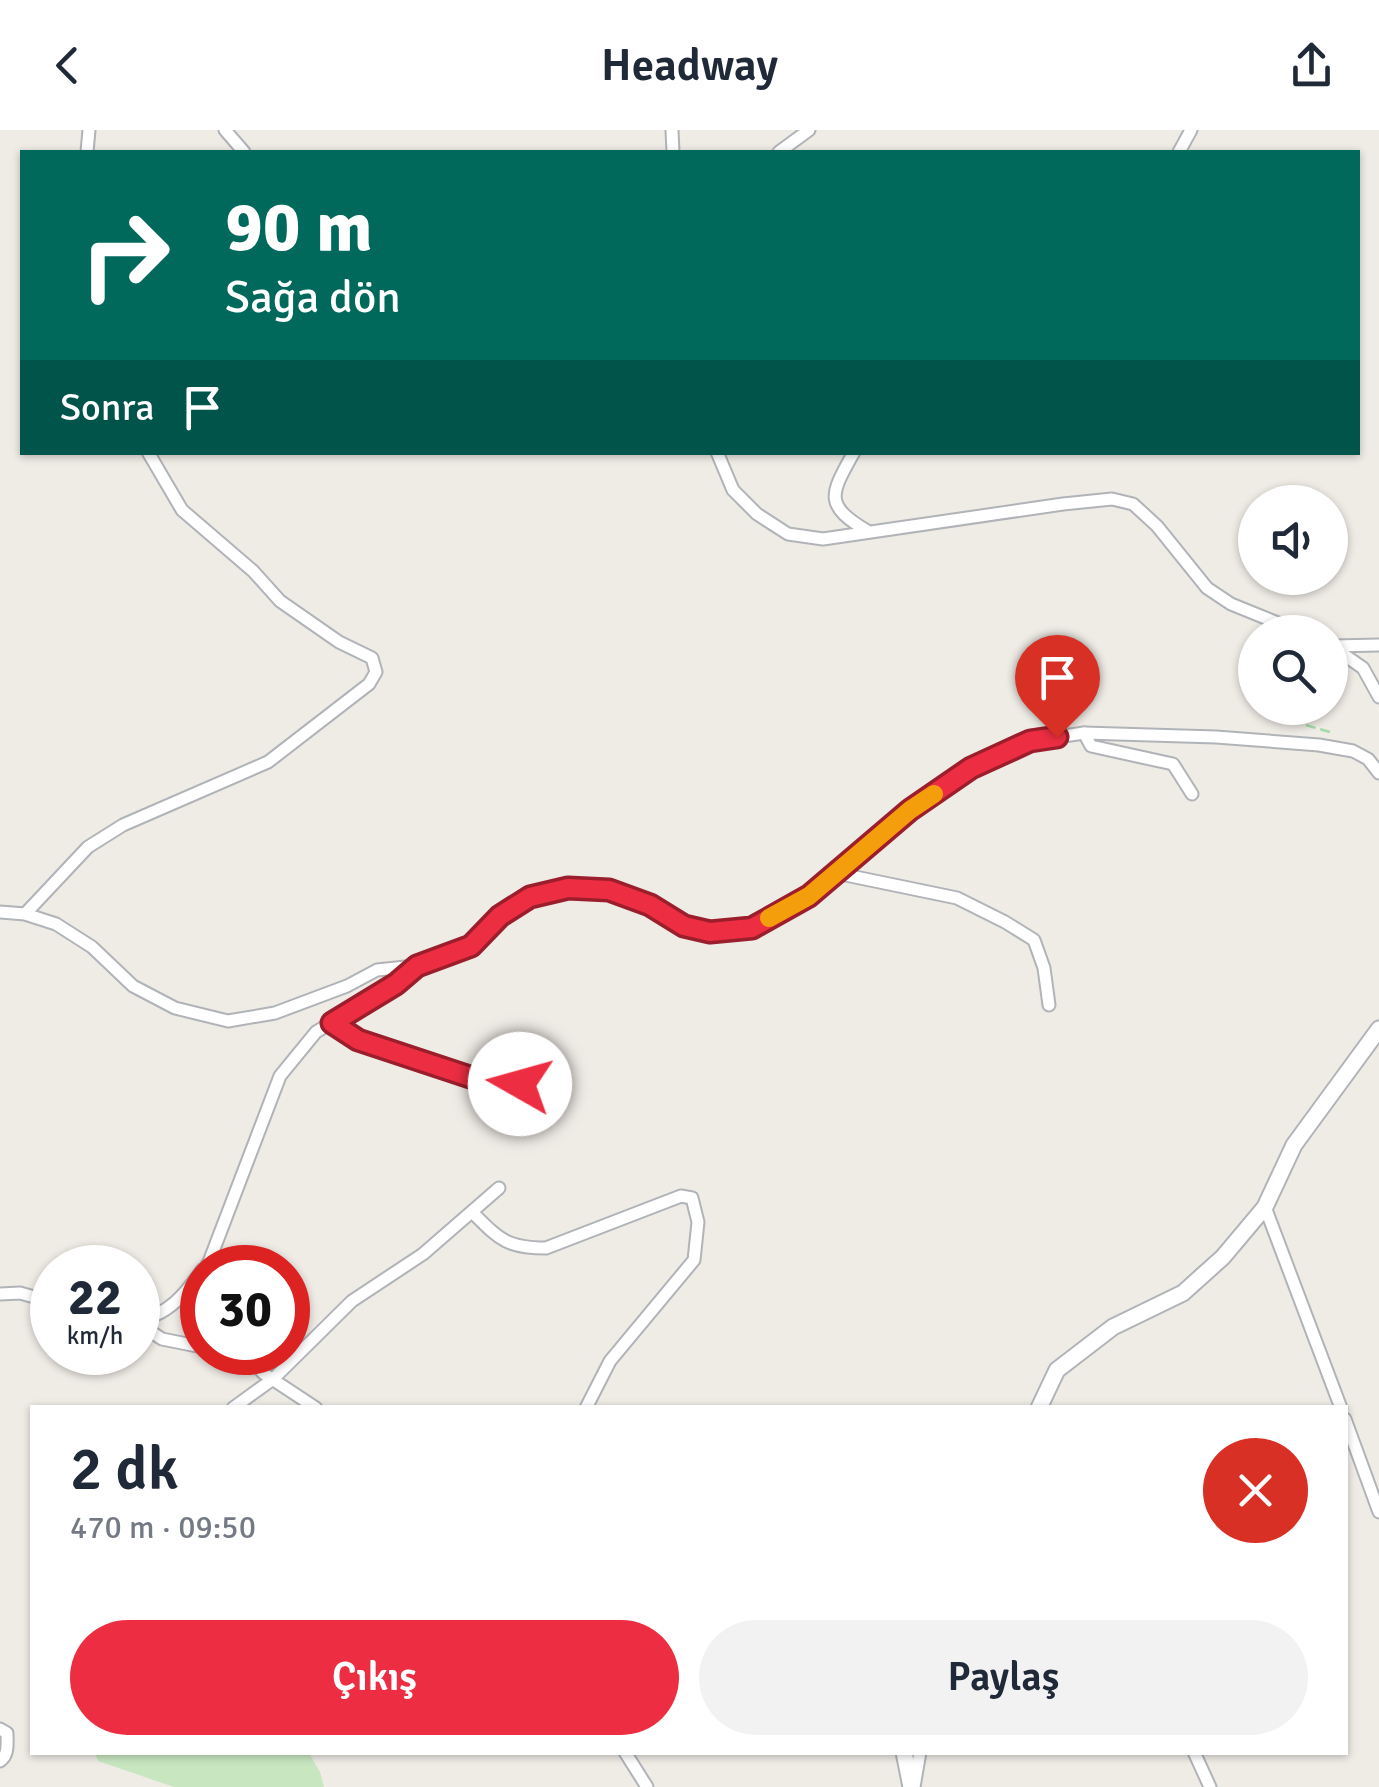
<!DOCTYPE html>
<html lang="tr">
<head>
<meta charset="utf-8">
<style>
	:root { --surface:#fff; --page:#f2f2f3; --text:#1f2937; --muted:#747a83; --accent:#ed2e42 }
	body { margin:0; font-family:Signika,sans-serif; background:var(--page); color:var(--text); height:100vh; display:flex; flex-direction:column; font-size:38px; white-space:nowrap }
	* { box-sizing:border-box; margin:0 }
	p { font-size:32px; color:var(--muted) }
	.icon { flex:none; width:55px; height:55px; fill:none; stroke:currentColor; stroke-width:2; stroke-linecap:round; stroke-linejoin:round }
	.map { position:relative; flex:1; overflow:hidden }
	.sheet { position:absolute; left:30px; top:1275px; width:1318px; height:350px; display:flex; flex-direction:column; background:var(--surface); border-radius:0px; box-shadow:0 2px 8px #0004 }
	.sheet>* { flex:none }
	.guide { position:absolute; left:20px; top:20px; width:1340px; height:305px; border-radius:0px; box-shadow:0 2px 8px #0004; background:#00695c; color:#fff; overflow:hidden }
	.fabs { position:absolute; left:1238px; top:355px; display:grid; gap:20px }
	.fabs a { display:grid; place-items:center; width:110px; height:110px; border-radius:50%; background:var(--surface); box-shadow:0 2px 8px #0004; font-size:50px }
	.speed { position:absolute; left:30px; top:1115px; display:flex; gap:20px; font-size:50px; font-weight:700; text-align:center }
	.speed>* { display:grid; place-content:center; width:130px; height:130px; border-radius:50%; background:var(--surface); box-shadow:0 2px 8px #0004; line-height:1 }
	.speed small { font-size:25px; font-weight:400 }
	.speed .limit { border:15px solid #d22; background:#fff; color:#111 }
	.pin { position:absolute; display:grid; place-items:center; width:85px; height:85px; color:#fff; margin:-102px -42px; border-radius:50% 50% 50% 0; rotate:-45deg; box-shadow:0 0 10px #0007 }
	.pin .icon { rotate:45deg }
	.me { position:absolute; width:110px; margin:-55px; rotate:277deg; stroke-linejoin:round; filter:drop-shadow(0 0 8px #0008) }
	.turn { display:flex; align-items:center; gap:35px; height:210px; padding:0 40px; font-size:45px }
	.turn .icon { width:130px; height:130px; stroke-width:2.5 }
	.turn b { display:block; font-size:70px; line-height:85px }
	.then { display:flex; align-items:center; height:95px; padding:0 40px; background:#0003; gap:20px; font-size:38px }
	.round { display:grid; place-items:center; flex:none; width:105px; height:105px; border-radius:52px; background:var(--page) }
	.overview { display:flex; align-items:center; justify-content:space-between; height:170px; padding:0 40px }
	h1 { font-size:60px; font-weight:600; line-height:75px }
	.primary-button { display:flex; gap:20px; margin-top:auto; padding:20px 40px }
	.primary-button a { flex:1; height:115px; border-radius:60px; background:var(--accent); color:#fff; font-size:40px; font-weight:600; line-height:115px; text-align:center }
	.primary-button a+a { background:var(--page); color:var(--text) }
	header { display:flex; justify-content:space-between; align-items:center; height:130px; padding:0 40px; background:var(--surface); font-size:45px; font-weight:600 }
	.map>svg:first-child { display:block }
	.green { fill:#c8e7c1 }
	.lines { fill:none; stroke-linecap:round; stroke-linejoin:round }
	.minor-casing { stroke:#b0b4b8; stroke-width:15 }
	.tertiary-casing { stroke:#b0b4b8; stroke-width:19 }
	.path { stroke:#a4d9a8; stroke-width:2.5; stroke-dasharray:10 5; stroke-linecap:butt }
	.minor { stroke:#fff; stroke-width:11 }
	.tertiary { stroke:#fff; stroke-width:15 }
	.route-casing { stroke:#9a1e2b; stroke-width:25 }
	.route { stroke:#ed2e42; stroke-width:18 }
	.slow { stroke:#f59e0b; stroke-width:18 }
</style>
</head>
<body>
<header><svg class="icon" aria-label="back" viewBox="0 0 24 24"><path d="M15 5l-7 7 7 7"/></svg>Headway<svg class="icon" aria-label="share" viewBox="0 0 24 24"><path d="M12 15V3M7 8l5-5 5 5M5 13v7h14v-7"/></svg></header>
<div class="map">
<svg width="1379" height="1657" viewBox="0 0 1379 1657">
	<rect width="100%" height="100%" fill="#efebe5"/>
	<polygon class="green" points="95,1623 309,1623 320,1642 324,1657 174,1657 98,1631"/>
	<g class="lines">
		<defs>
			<g id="minor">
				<polyline points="225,0 244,22"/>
				<polyline points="672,0 673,22"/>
				<polyline points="87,22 89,0"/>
				<polyline points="779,22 809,0"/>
				<polyline points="1179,22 1191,0"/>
				<polyline points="717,322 733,360 757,384 788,404 823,409 1063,374 1112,369 1133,374 1157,396 1207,458 1231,474 1300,502"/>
				<path d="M 854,322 C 830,365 823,375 869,402"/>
				<polyline points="1330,515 1363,538 1379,567"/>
				<polyline points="1334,516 1379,515"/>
				<polyline points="1084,603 1091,616 1173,634 1192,664"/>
				<polyline points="836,743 957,768 1005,792 1034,810 1044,838 1049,875"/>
				<polyline points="0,782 25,784 56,794 92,817 133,856 175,878 228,891 275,883 347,856 377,840 415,836"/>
				<polyline points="25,784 88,717 123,695 268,632 369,554 376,542 372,528 339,512 280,471 253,441 182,380 148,322"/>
				<polyline points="331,893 358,910 482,951 520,954"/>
				<polyline points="1265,1077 1341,1278"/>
				<path d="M 472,1082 C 499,1109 506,1118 546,1118 L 681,1066 L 692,1068 L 698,1092 L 694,1130 L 610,1231 L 586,1278"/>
				<polyline points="205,1138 209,1132 280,946 316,902 396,854 417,836 471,816 500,786 530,767 568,758 609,760 650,775 684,795 710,802 752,798 809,766 910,680 971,638 1030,611 1084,603 1216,607 1319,615 1353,621 1368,629 1379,643"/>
				<polyline points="0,1164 20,1163 52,1172"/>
				<path d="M 138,1189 C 167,1187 186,1163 202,1140"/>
				<polyline points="138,1193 162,1209 202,1217"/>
				<polyline points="226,1222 249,1227 263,1243 316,1278"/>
				<polyline points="233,1278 273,1249 352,1171 423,1124 499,1058"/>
				<polyline points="1345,1289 1379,1382"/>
				<path d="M 0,1599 L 7,1603 C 7,1613 9,1625 0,1631"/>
				<polyline points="625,1622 647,1657"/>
				<polyline points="1194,1622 1210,1657"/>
				<polyline points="914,1657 920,1622"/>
			</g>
			<g id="tertiary">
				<polyline points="1039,1278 1057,1240 1113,1197 1183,1163 1223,1127 1265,1077 1294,1015 1379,899"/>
				<polyline points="904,1622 911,1657"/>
			</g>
		</defs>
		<use href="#minor" class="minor-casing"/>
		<use href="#tertiary" class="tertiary-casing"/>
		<polyline class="path" points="1277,587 1330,602"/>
		<use href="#minor" class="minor"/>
		<use href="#tertiary" class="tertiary"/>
	</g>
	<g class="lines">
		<defs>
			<polyline id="route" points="520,954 482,951 358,910 332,893 396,854 417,836 471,816 500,786 530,767 568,758 609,760 650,775 684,796 710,802 752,798 809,766 910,680 971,638 1030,611 1057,607"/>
		</defs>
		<use href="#route" class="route-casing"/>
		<use href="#route" class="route"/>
		<polyline class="slow" points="769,788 809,766 910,680 934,664"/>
	</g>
</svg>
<div class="fabs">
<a><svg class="icon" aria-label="sound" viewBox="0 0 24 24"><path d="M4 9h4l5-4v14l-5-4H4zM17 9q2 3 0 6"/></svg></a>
<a><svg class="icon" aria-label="search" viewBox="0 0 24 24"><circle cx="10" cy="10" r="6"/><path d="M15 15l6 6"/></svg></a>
</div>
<div class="speed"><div>22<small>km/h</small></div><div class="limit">30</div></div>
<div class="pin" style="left:1057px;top:607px;background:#d93025"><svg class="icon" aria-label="arrive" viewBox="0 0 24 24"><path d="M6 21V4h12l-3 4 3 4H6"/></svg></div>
<svg class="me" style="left:520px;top:954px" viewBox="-20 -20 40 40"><circle r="19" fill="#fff"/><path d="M0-13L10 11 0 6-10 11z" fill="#ed2e42"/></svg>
<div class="guide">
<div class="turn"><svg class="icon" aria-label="right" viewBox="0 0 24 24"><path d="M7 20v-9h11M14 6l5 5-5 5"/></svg><div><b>90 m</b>Sağa dön</div></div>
<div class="then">Sonra<svg class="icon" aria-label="arrive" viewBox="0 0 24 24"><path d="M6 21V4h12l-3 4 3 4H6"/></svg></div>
</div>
<section class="sheet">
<div class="overview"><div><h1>2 dk</h1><p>470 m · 09:50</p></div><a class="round" style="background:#d93025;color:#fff"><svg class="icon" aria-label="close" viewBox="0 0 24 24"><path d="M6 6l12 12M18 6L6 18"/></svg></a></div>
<div class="primary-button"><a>Çıkış</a><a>Paylaş</a></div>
</section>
</div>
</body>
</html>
